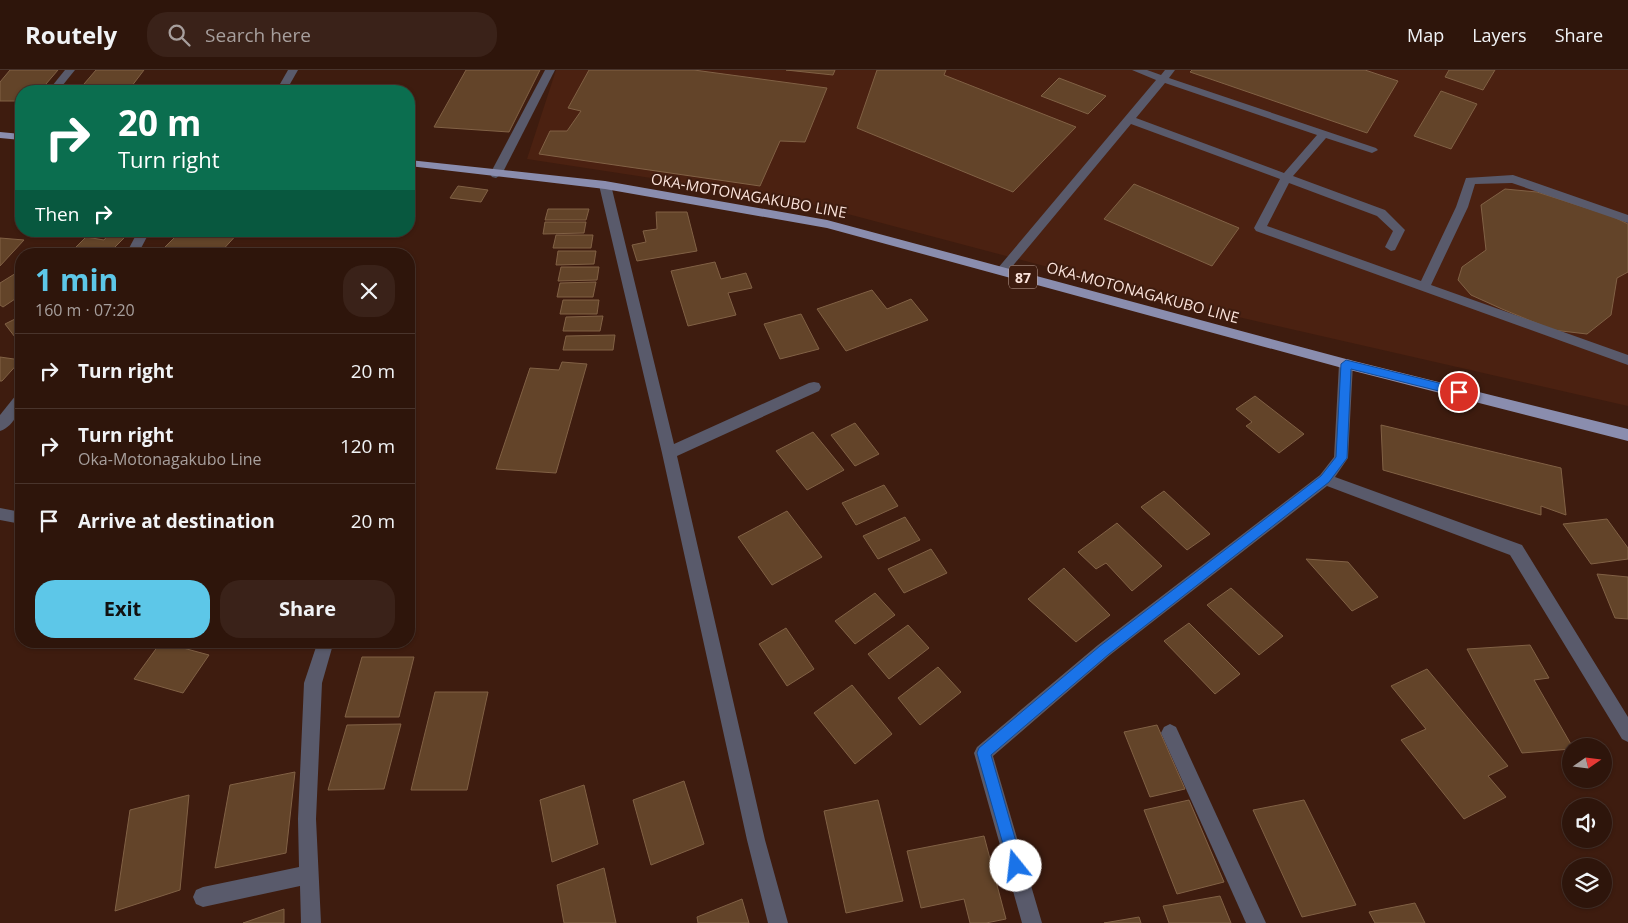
<!DOCTYPE html>
<html lang="en">
<head>
<meta charset="utf-8">
<style>
	:root { --surface:#2e150b; --page:#3a2219; --text:#f1f3f6; --muted:#a79f9d; --line:#49342c; --accent:#5dc7e8 }
	body { margin:0; font-family:"Open Sans",sans-serif; background:var(--page); color:var(--text); height:100vh; display:flex; flex-direction:column; font-size:19px; white-space:nowrap }
	* { box-sizing:border-box; margin:0 }
	p { font-size:16px; color:var(--muted) }
	.icon { flex:none; width:28px; height:28px; fill:none; stroke:currentColor; stroke-width:2; stroke-linecap:round; stroke-linejoin:round }
	.map { position:relative; flex:1; overflow:hidden }
	.details { position:absolute; left:15px; top:178px; width:400px; height:400px; display:flex; flex-direction:column; background:var(--surface); border-radius:20px; box-shadow:0 1px 4px #0004,0 0 0 1px var(--line) }
	.details>* { flex:none }
	.hud { position:absolute; left:15px; top:15px; width:400px; height:152px; border-radius:20px; box-shadow:0 1px 4px #0004,0 0 0 1px var(--line); background:#0b6e4f; color:#fff; overflow:hidden }
	.needle { width:32px; rotate:76deg }
	.tools { position:absolute; left:1562px; top:668px; display:grid; gap:10px }
	.tools a { display:grid; place-items:center; width:50px; height:50px; border-radius:50%; background:var(--surface); box-shadow:0 1px 4px #0004,0 0 0 1px var(--line); font-size:25px }
	.pin { position:absolute; display:grid; place-items:center; width:42px; height:42px; color:#fff; margin:-21px; border:2px solid #fff; border-radius:50%; box-shadow:0 1px 5px #0007 }
	.me { position:absolute; width:55px; margin:-28px; rotate:344deg; stroke-linejoin:round; filter:drop-shadow(0 0 4px #0008) }
	.turn { display:flex; align-items:center; gap:18px; height:105px; padding:0 20px; font-size:22px }
	.turn .icon { width:65px; height:65px; stroke-width:2.5 }
	.turn b { display:block; font-size:35px; line-height:42px }
	.then { display:flex; align-items:center; height:48px; padding:0 20px; background:#0003; gap:10px; font-size:19px }
	.round { display:grid; place-items:center; flex:none; width:52px; height:52px; border-radius:20px; background:var(--page) }
	.overview { display:flex; align-items:center; justify-content:space-between; height:85px; padding:0 20px }
	h1 { font-size:30px; font-weight:700; line-height:38px; color:var(--accent) }
	.primary-button { display:flex; gap:10px; margin-top:auto; padding:10px 20px }
	.primary-button a { flex:1; height:58px; border-radius:20px; background:var(--accent); color:#111; font-size:20px; font-weight:700; line-height:58px; text-align:center }
	.primary-button a+a { background:var(--page); color:var(--text) }
	ul { padding:0; list-style:none }
	li { display:flex; align-items:center; gap:15px; height:75px; padding:0 20px; border-top:1px solid var(--line) }
	li div { flex:1 }
	li b { display:block; font-size:19px }
	li em { font-style:normal }
	header { display:flex; align-items:center; gap:30px; box-sizing:border-box; height:70px; padding:0 25px; background:var(--surface); border-bottom:1px solid var(--line) }
	header strong { font-size:24px }
	nav { display:flex; gap:28px; margin-inline-start:auto; font-size:18px }
	.search { width:350px; height:45px; background:var(--page); display:flex; align-items:center; gap:12px; box-sizing:border-box; padding:0 18px; border-radius:20px; color:var(--muted); font-size:19px }
	.map>svg:first-child { display:block }
	.built { fill:#4b2111 }
	.building { fill:#634429; stroke:#816145 }
	.lines { fill:none; stroke-linecap:round; stroke-linejoin:round }
	.minor { fill:#595a6b; fill-rule:evenodd }
	.major { fill:#8a8dae; fill-rule:evenodd }
	.route { fill:#1a73e8; stroke:#114b97 }
	.labels { text-anchor:middle; dominant-baseline:central; stroke-width:4; stroke-linejoin:round; paint-order:stroke }
	.shield { fill:#3e1c0f; stroke:#c3a89e; stroke-width:1 }
	.shield-label { font-size:14px; font-weight:bold; fill:#fce4dc }
	.street-label { font-size:15px; fill:#fce4dc; stroke:#3e1c0f }
</style>
</head>
<body>
<header>
<strong>Routely</strong>
<div class="search"><svg class="icon" aria-label="search" viewBox="0 0 24 24"><circle cx="10" cy="10" r="6"/><path d="M15 15l6 6"/></svg>Search here</div>
<nav><a>Map</a><a>Layers</a><a>Share</a></nav>
</header>
<div class="map">
<svg width="1628" height="853" viewBox="0 0 1628 853">
	<rect width="100%" height="100%" fill="#3e1c0f"/>
	<polygon class="built" points="556,0 1628,0 1628,336 1221,243 795,130 527,89"/>
	<g class="building">
		<polygon points="10,0 58,0 40,21 21,21 21,31 0,31 0,12"/>
		<polygon points="96,0 144,0 128,21 78,21"/>
		<polygon points="466,0 540,0 509,62 434,57"/>
		<polygon points="589,0 694,0 827,18 805,72 780,71 760,116 539,84 550,61 567,61 581,41 568,38"/>
		<polygon points="786,0 835,0 833,5"/>
		<polygon points="877,0 946,0 944,5 1076,57 1013,122 857,58"/>
		<polygon points="1192,0 1365,0 1398,11 1367,63 1190,2"/>
		<polygon points="1449,0 1495,0 1483,20 1445,7"/>
		<polygon points="1059,8 1106,26 1088,44 1041,26"/>
		<polygon points="1441,21 1477,34 1451,79 1414,66"/>
		<polygon points="1134,114 1239,158 1212,196 1104,149"/>
		<polygon points="458,116 488,120 481,132 450,128"/>
		<polygon points="1505,119 1537,122 1612,146 1628,154 1628,202 1617,208 1611,245 1587,264 1553,260 1502,239 1471,225 1458,210 1462,197 1486,180 1481,135"/>
		<polygon points="548,139 589,139 586,150 545,150"/>
		<polygon points="656,142 687,142 697,181 637,191 632,175 646,172 643,161 657,159"/>
		<polygon points="545,152 586,152 584,163 543,164"/>
		<polygon points="181,161 240,161 219,184 158,184"/>
		<polygon points="109,164 125,167 108,184 69,184 86,167 104,170"/>
		<polygon points="556,165 593,165 591,178 553,178"/>
		<polygon points="0,168 24,170 0,196"/>
		<polygon points="558,181 596,181 594,194 556,195"/>
		<polygon points="715,192 721,209 746,203 752,218 728,223 736,245 688,256 671,201"/>
		<polygon points="561,197 599,197 597,210 558,211"/>
		<polygon points="21,200 21,225 3,237 0,235 0,213"/>
		<polygon points="596,212 593,227 557,227 560,213"/>
		<polygon points="872,220 887,239 911,229 928,250 846,281 817,239"/>
		<polygon points="563,230 599,230 597,244 560,244"/>
		<polygon points="801,244 819,279 780,289 764,254"/>
		<polygon points="21,246 21,270 18,271 5,254"/>
		<polygon points="603,246 600,261 563,261 566,247"/>
		<polygon points="615,265 613,280 563,280 566,266"/>
		<polygon points="0,287 21,290 2,311 0,311"/>
		<polygon points="562,292 587,294 556,403 496,399 530,298 559,300"/>
		<polygon points="1255,326 1304,364 1279,383 1246,356 1252,352 1236,339"/>
		<polygon points="855,353 879,384 855,396 831,365"/>
		<polygon points="1381,355 1561,398 1566,445 1541,436 1541,445 1383,400"/>
		<polygon points="813,362 844,400 807,420 776,381"/>
		<polygon points="884,415 898,436 856,455 842,433"/>
		<polygon points="1164,421 1210,464 1187,480 1141,437"/>
		<polygon points="787,441 822,487 772,515 738,467"/>
		<polygon points="905,447 920,470 878,489 863,466"/>
		<polygon points="1607,449 1628,478 1628,489 1591,494 1563,454"/>
		<polygon points="1117,453 1162,496 1132,521 1106,493 1096,499 1078,482"/>
		<polygon points="931,479 947,503 904,523 888,499"/>
		<polygon points="1306,489 1348,492 1378,527 1352,541"/>
		<polygon points="1064,498 1110,545 1076,572 1028,529"/>
		<polygon points="1597,504 1628,507 1628,549 1615,548"/>
		<polygon points="1231,518 1283,566 1259,585 1207,535"/>
		<polygon points="875,523 895,545 855,574 835,551"/>
		<polygon points="1189,553 1240,604 1215,624 1164,571"/>
		<polygon points="908,555 929,578 889,609 868,584"/>
		<polygon points="786,558 814,599 787,616 759,574"/>
		<polygon points="161,572 209,585 183,623 134,609"/>
		<polygon points="1530,575 1549,608 1534,610 1572,676 1571,679 1522,683 1467,579"/>
		<polygon points="362,587 414,587 399,647 345,647"/>
		<polygon points="938,597 961,622 920,655 898,628"/>
		<polygon points="1427,599 1508,696 1488,706 1506,727 1464,749 1401,670 1426,659 1391,616"/>
		<polygon points="852,615 892,664 855,694 814,643"/>
		<polygon points="435,622 488,622 467,720 411,720"/>
		<polygon points="401,654 384,719 328,720 347,655"/>
		<polygon points="1157,655 1185,719 1150,727 1124,662"/>
		<polygon points="295,702 286,783 215,798 230,715"/>
		<polygon points="684,711 704,774 651,795 633,730"/>
		<polygon points="584,715 598,774 552,792 540,730"/>
		<polygon points="189,725 180,820 115,841 130,740"/>
		<polygon points="878,730 903,831 846,843 824,741"/>
		<polygon points="1189,730 1224,812 1177,824 1144,740"/>
		<polygon points="1304,730 1356,835 1302,847 1253,740"/>
		<polygon points="984,766 1006,849 986,853 970,853 964,829 921,838 907,781"/>
		<polygon points="604,798 616,853 564,853 557,815"/>
		<polygon points="1220,826 1231,853 1169,853 1163,836"/>
		<polygon points="742,829 749,853 698,853 697,847"/>
		<polygon points="1415,833 1425,853 1375,853 1369,842"/>
		<polygon points="284,839 284,853 243,853"/>
		<polygon points="1139,847 1141,853 1104,853"/>
	</g>
	<g class="lines">
		<g class="minor">
			<polygon points="65,0 75,0 58,21 48,21"/>
			<polygon points="288,0 298,0 286,21 276,21"/>
			<polygon points="545,0 555,0 502,104 496,108 492,107 490,104"/>
			<path d="M 1132,0 L 1147,0 L 1161,5 L 1165,0 L 1175,0 L 1169,8 L 1376,78 L 1378,80 L 1372,83 L 1326,68 L 1293,106 L 1385,140 L 1405,160 L 1395,180 L 1391,181 L 1385,177 L 1393,161 L 1377,146 L 1289,113 L 1267,156 L 1421,211 L 1456,137 L 1466,108 L 1513,105 L 1628,145 L 1628,153 L 1512,113 L 1475,114 L 1468,137 L 1431,215 L 1628,285 L 1628,295 L 1256,161 L 1254,158 L 1280,109 L 1131,54 L 1006,204 L 998,204 L 996,201 L 998,198 L 1156,10 ZM 1165,13 L 1317,65 L 1284,103 L 1136,48 Z"/>
			<polygon points="605,111 611,115 674,374 809,313 814,312 819,313 821,317 819,321 677,386 765,770 788,853 768,853 747,770 662,383 599,115"/>
			<polygon points="138,161 150,161 138,184 126,184"/>
			<polygon points="1346,289 1351,290 1353,294 1348,388 1335,407 1522,475 1628,647 1628,672 1622,669 1510,485 1327,416 1110,585 993,686 1042,853 1022,853 974,683 977,677 1098,575 1320,405 1334,387 1339,294 1341,290"/>
			<path d="M 21,324 C 22,337 15,356 0,361 L 0,345 L 16,325 Z"/>
			<polygon points="0,438 21,442 21,454 0,450"/>
			<polygon points="318,571 334,571 322,613 316,749 321,853 301,853 300,816 203,837 196,834 193,827 196,820 203,817 299,797 298,749 304,613"/>
			<polygon points="1170,654 1176,657 1266,853 1246,853 1161,663 1164,657"/>
		</g>
		<g class="major">
			<polygon points="0,62 21,64 21,70 0,68"/>
			<polygon points="409,90 605,111 827,150 1346,289 1628,359 1628,371 1346,299 827,158 605,119 409,96"/>
		</g>
	</g>
	<polygon class="route" points="1346,290 1459,318 1464,322 1459,326 1351,299 1347,388 1329,412 1109,584 991,685 1023,796 1021,802 1016,804 1011,802 977,683 979,678 1100,576 1321,406 1336,387 1341,294"/>
	<g class="labels">
		<rect class="shield" x="1009" y="195.5" width="28" height="23" rx="4"/>
		<g class="shield-label">
			<text x="1023" y="207">87</text>
		</g>
		<g class="street-label">
			<text transform="translate(749 125) rotate(10)">OKA-MOTONAGAKUBO LINE</text>
			<text transform="translate(1143 222) rotate(15)">OKA-MOTONAGAKUBO LINE</text>
		</g>
	</g>
</svg>
<div class="tools">
<a><svg class="needle" viewBox="-14 -14 28 28"><path d="M0-13l5 13h-10z" fill="#e53935"/><path d="M0 13l5-13h-10z" fill="#a79f9d"/></svg></a>
<a><svg class="icon" aria-label="sound" viewBox="0 0 24 24"><path d="M4 9h4l5-4v14l-5-4H4zM17 9q2 3 0 6"/></svg></a>
<a><svg class="icon" aria-label="layers" viewBox="0 0 24 24"><path d="M12 4l9 5-9 5-9-5zM3 14l9 5 9-5"/></svg></a>
</div>
<div class="pin" style="left:1459px;top:322px;background:#d93025"><svg class="icon" aria-label="arrive" viewBox="0 0 24 24"><path d="M6 21V4h12l-3 4 3 4H6"/></svg></div>
<svg class="me" style="left:1016px;top:796px" viewBox="-20 -20 40 40"><circle r="19" fill="#fff"/><path d="M0-13L10 11 0 6-10 11z" fill="#1a73e8"/></svg>
<div class="hud">
<div class="turn"><svg class="icon" aria-label="right" viewBox="0 0 24 24"><path d="M7 20v-9h11M14 6l5 5-5 5"/></svg><div><b>20 m</b>Turn right</div></div>
<div class="then">Then<svg class="icon" aria-label="right" viewBox="0 0 24 24"><path d="M7 20v-9h11M14 6l5 5-5 5"/></svg></div>
</div>
<section class="details">
<div class="overview"><div><h1>1 min</h1><p>160 m · 07:20</p></div><a class="round"><svg class="icon" aria-label="close" viewBox="0 0 24 24"><path d="M6 6l12 12M18 6L6 18"/></svg></a></div>
<ul>
<li><svg class="icon" aria-label="right" viewBox="0 0 24 24"><path d="M7 20v-9h11M14 6l5 5-5 5"/></svg><div><b>Turn right</b></div><em>20 m</em></li>
<li><svg class="icon" aria-label="right" viewBox="0 0 24 24"><path d="M7 20v-9h11M14 6l5 5-5 5"/></svg><div><b>Turn right</b><p>Oka-Motonagakubo Line</p></div><em>120 m</em></li>
<li><svg class="icon" aria-label="arrive" viewBox="0 0 24 24"><path d="M6 21V4h12l-3 4 3 4H6"/></svg><div><b>Arrive at destination</b></div><em>20 m</em></li>
</ul>
<div class="primary-button"><a>Exit</a><a>Share</a></div>
</section>
</div>
</body>
</html>
